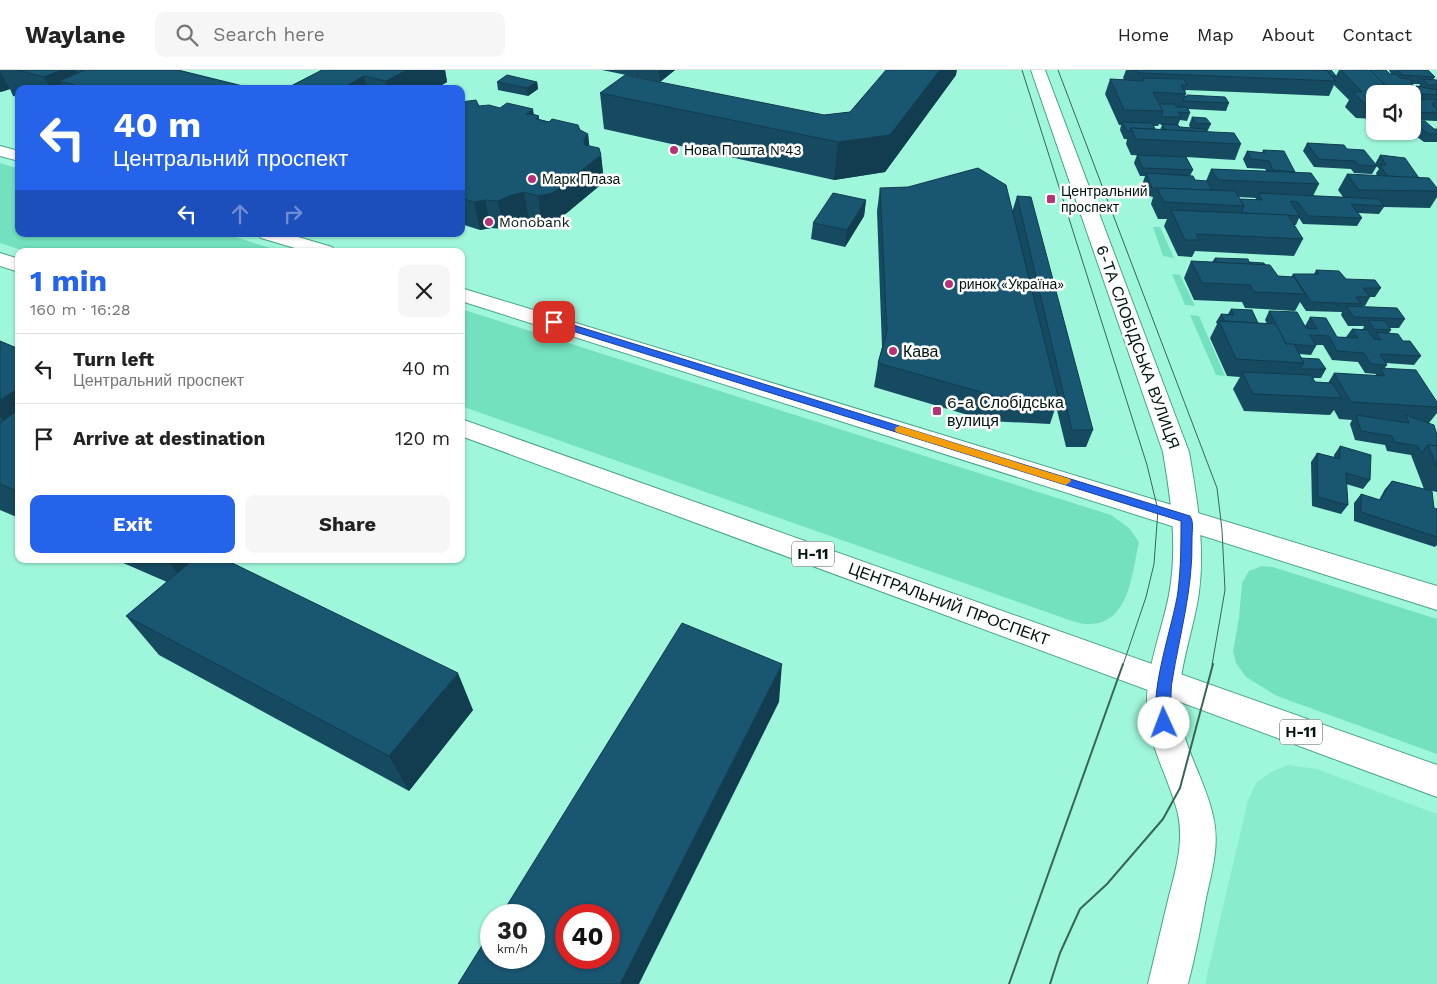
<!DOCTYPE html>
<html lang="en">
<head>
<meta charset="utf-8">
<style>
	:root { --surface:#fff; --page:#f6f6f6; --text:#222; --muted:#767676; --line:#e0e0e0; --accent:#2563eb }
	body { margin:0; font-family:"Work Sans",sans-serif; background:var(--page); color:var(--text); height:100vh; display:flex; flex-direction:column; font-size:19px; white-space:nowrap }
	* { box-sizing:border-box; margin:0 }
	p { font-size:16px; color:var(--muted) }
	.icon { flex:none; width:28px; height:28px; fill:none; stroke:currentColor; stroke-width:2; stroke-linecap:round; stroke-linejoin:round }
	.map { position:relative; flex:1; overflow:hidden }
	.side { position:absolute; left:15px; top:178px; width:450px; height:315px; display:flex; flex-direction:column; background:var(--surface); border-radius:10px; box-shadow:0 1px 4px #0004 }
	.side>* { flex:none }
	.guide { position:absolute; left:15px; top:15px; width:450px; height:152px; border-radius:10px; box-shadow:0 1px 4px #0004; background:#2563eb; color:#fff; overflow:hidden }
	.tools { position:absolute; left:1366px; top:15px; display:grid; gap:10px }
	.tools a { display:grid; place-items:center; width:55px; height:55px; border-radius:10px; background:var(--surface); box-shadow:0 1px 4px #0004; font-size:25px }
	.speed { position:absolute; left:480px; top:834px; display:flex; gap:10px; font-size:25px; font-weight:700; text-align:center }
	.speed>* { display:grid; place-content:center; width:65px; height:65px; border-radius:50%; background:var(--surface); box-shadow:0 1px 4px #0004; line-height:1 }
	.speed small { font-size:12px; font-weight:400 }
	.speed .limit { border:8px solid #d22; background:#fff; color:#111 }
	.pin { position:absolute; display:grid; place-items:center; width:42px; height:42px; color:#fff; margin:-21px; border-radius:10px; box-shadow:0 2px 8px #0006 }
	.me { position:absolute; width:55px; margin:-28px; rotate:358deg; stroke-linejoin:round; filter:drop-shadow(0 0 4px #0008) }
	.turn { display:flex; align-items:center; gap:18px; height:105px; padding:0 15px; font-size:22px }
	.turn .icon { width:65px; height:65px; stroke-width:2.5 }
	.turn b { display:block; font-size:35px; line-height:42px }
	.lanes { display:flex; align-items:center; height:48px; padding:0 15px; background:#0003; justify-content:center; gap:25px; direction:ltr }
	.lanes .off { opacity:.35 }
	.round { display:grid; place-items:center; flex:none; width:52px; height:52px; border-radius:10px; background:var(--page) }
	.overview { display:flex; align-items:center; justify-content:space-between; height:85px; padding:0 15px }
	h1 { font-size:30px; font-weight:700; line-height:38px; color:var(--accent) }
	.button { display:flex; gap:10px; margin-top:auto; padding:10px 15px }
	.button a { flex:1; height:58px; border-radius:10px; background:var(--accent); color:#fff; font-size:20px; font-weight:700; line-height:58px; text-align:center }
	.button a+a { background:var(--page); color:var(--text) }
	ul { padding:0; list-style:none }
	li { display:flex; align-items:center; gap:15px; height:70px; padding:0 15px; border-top:1px solid var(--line) }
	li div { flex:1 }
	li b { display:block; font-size:19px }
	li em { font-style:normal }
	header { display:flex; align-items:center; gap:30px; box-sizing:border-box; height:70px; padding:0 25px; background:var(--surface); border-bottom:1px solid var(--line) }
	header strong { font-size:24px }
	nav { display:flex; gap:28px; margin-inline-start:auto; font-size:18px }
	.search { width:350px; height:45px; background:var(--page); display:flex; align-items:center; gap:12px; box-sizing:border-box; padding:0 18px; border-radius:10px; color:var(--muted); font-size:19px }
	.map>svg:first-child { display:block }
	.built { fill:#89ecce }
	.green { fill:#73e0c0 }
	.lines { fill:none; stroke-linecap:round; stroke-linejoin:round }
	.minor-casing { stroke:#49a289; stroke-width:2 }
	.major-casing { stroke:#49a289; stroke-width:2 }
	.minor { fill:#fff; fill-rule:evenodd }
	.major { fill:#fff; fill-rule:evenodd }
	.tram-far1 { stroke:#386657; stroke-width:1 }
	.tram { stroke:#386657; stroke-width:2 }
	.wall { fill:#164a61; fill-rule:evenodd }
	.shaded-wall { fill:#123c4f }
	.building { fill:#195671; stroke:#123c4f; fill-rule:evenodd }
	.route { fill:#2563eb; stroke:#184099 }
	.slow { fill:#f59e0b }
	.poi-dot { fill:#b53178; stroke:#fff; stroke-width:2 }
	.labels { text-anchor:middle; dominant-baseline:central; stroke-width:5; stroke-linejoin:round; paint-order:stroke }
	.far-poi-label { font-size:14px; fill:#00160f; stroke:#fff; text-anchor:start }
	.shield { fill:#fff; stroke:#4c5c57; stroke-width:1 }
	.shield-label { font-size:15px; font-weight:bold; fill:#00160f }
	.street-label { font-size:16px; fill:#00160f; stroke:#fff }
	.poi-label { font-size:16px; fill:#00160f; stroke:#fff; text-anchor:start }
</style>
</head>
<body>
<header>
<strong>Waylane</strong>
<div class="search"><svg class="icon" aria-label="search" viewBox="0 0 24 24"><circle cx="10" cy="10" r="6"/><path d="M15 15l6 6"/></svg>Search here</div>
<nav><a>Home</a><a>Map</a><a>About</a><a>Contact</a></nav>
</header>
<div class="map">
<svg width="1437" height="914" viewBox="0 0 1437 914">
	<rect width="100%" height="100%" fill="#9ff7db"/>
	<polygon class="built" points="1288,695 1317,699 1437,744 1437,914 1205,914 1248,730 1256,713 1271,702"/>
	<g class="green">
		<polygon points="0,93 19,99 19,164 225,164 280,181 24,181 0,173"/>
		<polygon points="1153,157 1160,157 1174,188 1163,186"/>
		<polygon points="1172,204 1180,205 1195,236 1185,235"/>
		<path d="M 461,239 L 1111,445 L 1129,458 L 1139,472 C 1132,502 1130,555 1088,554 C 1082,554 1075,552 1069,550 L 461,336 Z"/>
		<polygon points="1190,245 1199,246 1225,306 1216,305"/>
		<polygon points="1262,496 1273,497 1437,549 1437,684 1277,626 1246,607 1236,593 1233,581 1239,548 1242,513 1249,501"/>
	</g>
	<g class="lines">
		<defs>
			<path id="minor" d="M 1031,0 L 1045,0 L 1189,382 C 1197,428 1205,475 1199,522 C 1194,559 1179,595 1179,634 C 1180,674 1205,708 1213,746 C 1220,774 1212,801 1206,828 C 1201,857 1195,886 1188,914 L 1148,914 C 1155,885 1162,855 1169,826 C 1176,799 1184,772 1178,744 C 1169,707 1147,674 1147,636 C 1146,598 1162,561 1169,525 C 1178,477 1171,429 1163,382 Z"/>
			<g id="major">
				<polygon points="0,76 19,81 19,91 0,86"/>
				<polygon points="258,164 288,164 332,177 335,181 305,181 261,168"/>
				<polygon points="0,183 19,189 19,202 0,196"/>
				<polygon points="461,218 1437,516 1437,540 461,231"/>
				<polygon points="461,349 1437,695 1437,727 461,366"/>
			</g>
		</defs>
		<use href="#minor" class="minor-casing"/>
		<use href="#major" class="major-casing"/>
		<use href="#minor" class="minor"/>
		<use href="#major" class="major"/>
		<g class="tram-far1">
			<polyline points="1022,0 1147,395 1158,440 1154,494 1146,527 1123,595"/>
			<polyline points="1058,0 1217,418 1222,460 1225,520 1212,595"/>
		</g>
		<g class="tram">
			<polyline points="1009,914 1123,594"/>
			<polyline points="1050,914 1060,883 1080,839 1107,814 1163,749 1180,718 1213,594"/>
		</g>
	</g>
	<g class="wall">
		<polygon points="0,0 178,0 255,19 19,19 19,27 13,26 10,19 0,22"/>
		<polygon points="322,0 445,0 447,12 435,19 285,19"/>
		<polygon points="602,0 675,0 660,12"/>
		<path d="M 1126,0 L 1332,0 L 1332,1 L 1336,6 L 1339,0 L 1334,0 L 1386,0 L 1390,4 L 1391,4 L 1389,0 L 1428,0 L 1435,7 L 1433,10 L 1437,10 L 1437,51 L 1412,50 L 1412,30 L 1417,30 L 1413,24 L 1412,25 L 1412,24 L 1375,24 L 1375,49 L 1356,48 L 1345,37 L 1349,30 L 1334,15 L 1329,26 L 1186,20 L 1185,22 L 1186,24 L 1185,26 L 1186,26 L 1187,25 L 1229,33 L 1226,41 L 1188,39 L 1190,43 L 1187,51 L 1180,50 L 1178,55 L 1180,57 L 1190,58 L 1189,55 L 1192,47 L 1211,54 L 1207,62 L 1241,74 L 1235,90 L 1186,87 L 1193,100 L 1190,106 L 1195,110 L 1206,111 L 1211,99 L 1266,101 L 1265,99 L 1247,98 L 1243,89 L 1247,81 L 1262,83 L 1263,80 L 1295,102 L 1319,114 L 1313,126 L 1343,127 L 1338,120 L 1347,104 L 1377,106 L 1376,103 L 1379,99 L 1375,94 L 1380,85 L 1437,118 L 1437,127 L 1430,138 L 1384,137 L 1379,144 L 1358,143 L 1362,148 L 1357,156 L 1303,154 L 1299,148 L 1296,155 L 1294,155 L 1303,169 L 1294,186 L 1195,181 L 1192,187 L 1178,186 L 1164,156 L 1167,149 L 1158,149 L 1151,134 L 1153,127 L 1149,126 L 1143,112 L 1145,106 L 1140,106 L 1134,93 L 1137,85 L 1162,86 L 1131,85 L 1126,74 L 1127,69 L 1124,69 L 1120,60 L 1121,55 L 1119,55 L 1105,24 L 1110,9 L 1124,10 L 1123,8 ZM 1412,14 L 1420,14 L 1419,16 L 1416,16 L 1412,23 L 1411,21 L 1413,16 ZM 1159,54 L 1162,55 L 1160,60 L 1155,59 L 1154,56 L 1158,56 ZM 1239,127 L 1256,128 L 1255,130 L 1240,129 Z"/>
		<polygon points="956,5 885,102 834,110 604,59 600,23 824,45 850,42"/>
		<polygon points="497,12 537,12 538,19 528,26 498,20"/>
		<polygon points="461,32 479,36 533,44 539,46 539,49 580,60 588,64 589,76 601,85 604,112 557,151 542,154 529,150 514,154 503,159 491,158 480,160 461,154"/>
		<polygon points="1412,51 1434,59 1437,59 1437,72 1424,72 1409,61 1412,61"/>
		<polygon points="1307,73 1347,79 1377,96 1372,104 1354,103 1351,99 1314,97 1303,81"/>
		<polygon points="880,118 1012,142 1017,126 1093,360 1086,377 1066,377 1056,336 1050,354 988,351 874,317 878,293 882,277 877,141"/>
		<polygon points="866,130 864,146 845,177 811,169 813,153"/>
		<path d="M 1215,188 L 1249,192 L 1265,195 L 1278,206 L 1291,207 L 1293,204 L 1314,204 L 1316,200 L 1346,209 L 1381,218 L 1375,227 L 1370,227 L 1365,236 L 1360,236 L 1405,249 L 1399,258 L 1390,258 L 1391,260 L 1389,263 L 1403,271 L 1421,286 L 1414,295 L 1386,293 L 1387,295 L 1384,299 L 1437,332 L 1437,343 L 1429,353 L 1437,365 L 1437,422 L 1429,420 L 1434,438 L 1437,439 L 1437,475 L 1435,477 L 1354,451 L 1354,433 L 1361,424 L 1379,430 L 1385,419 L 1392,411 L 1424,419 L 1411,385 L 1387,381 L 1385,375 L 1355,370 L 1350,354 L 1352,350 L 1339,349 L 1334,340 L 1330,345 L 1244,341 L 1233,319 L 1240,307 L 1227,306 L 1210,268 L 1217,254 L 1216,252 L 1221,244 L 1228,244 L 1231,239 L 1258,253 L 1267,254 L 1265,250 L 1269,241 L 1305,256 L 1310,247 L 1337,267 L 1346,267 L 1352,259 L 1363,259 L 1364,256 L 1348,256 L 1341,245 L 1342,242 L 1306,241 L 1300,232 L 1295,241 L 1245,238 L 1242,232 L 1194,230 L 1184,208 L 1191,191 L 1212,192 ZM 1315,275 L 1323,275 L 1332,290 L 1358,292 L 1365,303 L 1376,304 L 1375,306 L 1334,303 L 1328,313 L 1315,312 L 1313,308 L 1321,308 L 1326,299 L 1301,288 L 1299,284 L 1311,285 L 1316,276 Z"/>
		<polygon points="0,271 19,279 19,448 0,440"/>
		<polygon points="1340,376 1370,410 1363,419 1346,414 1348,435 1341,444 1312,436 1311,392 1317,383 1334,387 1334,385"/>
		<polygon points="114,489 224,489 473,640 409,721 159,585 126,546 167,512"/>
	</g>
	<g class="shaded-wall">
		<polygon points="62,0 75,0 84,17 59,11 63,19 51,19 44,7"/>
		<polygon points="407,0 445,0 447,12 435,19 388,19 386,11"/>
		<polygon points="659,0 675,0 660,12"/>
		<polygon points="940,0 957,0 956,5 885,102 834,110 838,72"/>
		<polygon points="0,2 10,19 1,22 0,20"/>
		<polygon points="364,6 367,19 341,19"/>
		<polygon points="537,12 538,19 528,26 527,18"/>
		<polygon points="533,39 537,65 526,44"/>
		<polygon points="588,64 591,90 601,85 604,112 557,151 542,154 538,126 584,69"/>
		<polygon points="524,122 529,150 514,154 503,159 498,131 509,126"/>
		<polygon points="485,130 491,158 480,160 474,132"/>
		<polygon points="866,130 864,146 845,177 847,160"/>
		<polygon points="19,318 19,370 0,346 0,330"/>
		<polygon points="167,489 224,489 190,521"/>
		<polygon points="782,594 779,632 639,914 620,914"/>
		<polygon points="458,603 473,640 409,721 389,686"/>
	</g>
	<g class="building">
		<polygon points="17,0 62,0 44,7"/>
		<polygon points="85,0 178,0 255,19 90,19 59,11"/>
		<polygon points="322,0 407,0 386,11 364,6 341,19 285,19"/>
		<polygon points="886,0 940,0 890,65 838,72 600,23 625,5 824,45 850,42"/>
		<polygon points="1131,0 1327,0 1336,11 1138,3 1136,0"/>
		<polygon points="1318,0 1331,0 1336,6 1331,6 1327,0"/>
		<polygon points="1341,0 1370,0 1394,24 1375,24 1375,34 1364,33 1353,22 1362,22"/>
		<polygon points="1370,0 1386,0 1390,4 1397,4 1400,8 1410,9 1413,16 1386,16"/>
		<polygon points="1398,0 1428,0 1435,7 1402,5"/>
		<polygon points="507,5 537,12 527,18 497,12"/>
		<polygon points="1143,8 1184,9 1187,15 1181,15 1186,24 1153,22 1163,41 1124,40 1110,9 1144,11"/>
		<polygon points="1423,9 1437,10 1437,15 1428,15"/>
		<polygon points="1416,16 1437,20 1437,25 1422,24"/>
		<polygon points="1388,18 1408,19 1413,23 1393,23"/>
		<polygon points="1187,25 1225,27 1229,33 1183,31 1185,26 1187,27"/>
		<polygon points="1436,29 1432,35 1437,39 1437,43 1412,42 1412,30"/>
		<polygon points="476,30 479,36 489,35 500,38 507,33 533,39 526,44 536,45 539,46 536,49 549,52 552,49 578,55 580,60 588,64 584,69 585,75 599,78 601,85 553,123 538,126 524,122 509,126 498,131 485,130 474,132 461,128 461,32"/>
		<polygon points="1159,34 1174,34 1176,37 1187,37 1190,43 1178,42 1181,47 1161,47 1163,41"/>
		<polygon points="1192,47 1206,48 1211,54 1195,53"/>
		<polygon points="1412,51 1425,51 1434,59 1437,59 1437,64 1429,64 1412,53"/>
		<polygon points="1122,52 1152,53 1155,59 1131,58 1130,61 1127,61"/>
		<polygon points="1162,54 1178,55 1180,57 1205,59 1207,62 1165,60"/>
		<polygon points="1131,58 1234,63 1241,74 1136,69"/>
		<polygon points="1307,73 1344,75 1347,79 1364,80 1377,96 1359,95 1355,91 1318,89"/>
		<polygon points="1263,80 1284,81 1295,102 1273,100 1269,91 1251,89 1247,81 1265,83"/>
		<polygon points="1137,85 1186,87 1193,100 1143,98"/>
		<polygon points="1380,85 1405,88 1419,108 1387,106 1380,95 1386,95"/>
		<polygon points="978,98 1006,115 1059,330 995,326 878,293 887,262 880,118 908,117"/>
		<polygon points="1211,99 1311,103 1319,114 1218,110"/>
		<polygon points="1146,103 1193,106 1195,110 1207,111 1212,120 1152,118"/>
		<polygon points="1347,104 1429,108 1437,118 1437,121 1359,120"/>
		<polygon points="1157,118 1235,121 1244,136 1164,132"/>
		<polygon points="833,123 866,130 847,160 813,153"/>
		<polygon points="1258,123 1379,129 1384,136 1351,134 1362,148 1308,146 1298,132 1290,131 1300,146 1241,143 1244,136 1240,129 1262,130"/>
		<polygon points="1017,126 1031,127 1093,360 1072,360"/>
		<polygon points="1171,140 1288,145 1303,169 1196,164 1199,170 1185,170"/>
		<polygon points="1215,188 1248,189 1249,192 1264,193 1265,195 1217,193"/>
		<polygon points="1191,191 1270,195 1278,206 1294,207 1305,224 1254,222 1250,215 1202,213"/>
		<polygon points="1316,200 1339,201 1346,209 1375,210 1381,218 1363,218 1370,227 1356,227 1361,234 1311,232 1293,204 1319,204"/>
		<polygon points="1346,236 1397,238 1405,249 1354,247"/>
		<polygon points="1231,239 1252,240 1258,253 1224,251 1221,244 1234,245"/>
		<polygon points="1269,241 1297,242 1306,258 1317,259 1310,247 1326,248 1337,267 1358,268 1352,259 1368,260 1374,269 1381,270 1376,262 1398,264 1403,271 1410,271 1421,286 1380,284 1387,295 1371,294 1364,283 1337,281 1329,266 1310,265 1316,276 1286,274"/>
		<polygon points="1368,250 1385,251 1391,260 1374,259"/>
		<polygon points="1219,251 1276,254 1286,274 1294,274 1304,293 1236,289"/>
		<polygon points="0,271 19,279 19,318 0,330"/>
		<polygon points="1301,288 1319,289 1326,299 1302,299 1301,298 1304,293"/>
		<polygon points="1380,298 1416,300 1437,332 1437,337 1351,332 1334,303 1385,306"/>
		<polygon points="1242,302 1311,305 1315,312 1332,313 1342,328 1253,324"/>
		<polygon points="18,340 19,341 19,422 0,414 0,353"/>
		<polygon points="1356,345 1409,353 1406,345 1434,355 1437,365 1437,376 1428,375 1421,383 1418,376 1394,372 1392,366 1361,361"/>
		<polygon points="1428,375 1437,376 1437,397"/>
		<polygon points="1340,376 1371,385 1370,410 1346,403 1348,435 1318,427 1317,383 1340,389"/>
		<polygon points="1392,411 1432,421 1434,438 1437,439 1437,467 1361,442 1361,424 1380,430"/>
		<polygon points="194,489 224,489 458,603 389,686 126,546"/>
		<path d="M 682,553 L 782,594 L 620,914 L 458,914 L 491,861 L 491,888 L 534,888 L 534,845 L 501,845 ZM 566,845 L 609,845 L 609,888 L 566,888 Z"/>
	</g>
	<path class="route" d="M 550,250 L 557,250 L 1190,446 C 1194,452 1192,461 1192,468 C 1193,520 1180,562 1172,612 C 1170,623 1172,650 1169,657 L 1164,659 L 1159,657 C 1146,629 1174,553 1178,521 C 1181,497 1181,474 1181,451 L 550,254 Z"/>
	<polygon class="slow" points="900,356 1070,409 1071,411 1066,415 896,362 895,360 896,357"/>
	<g class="poi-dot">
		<circle cx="674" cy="80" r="5"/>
		<circle cx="532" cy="109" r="5"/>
		<rect x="1046" y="124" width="10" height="10" rx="2.5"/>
		<circle cx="489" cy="152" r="5"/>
		<circle cx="949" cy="214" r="5"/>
		<circle cx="893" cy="281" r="5"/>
		<rect x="932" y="336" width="10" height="10" rx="2.5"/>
	</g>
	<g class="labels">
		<g class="far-poi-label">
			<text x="684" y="80">Нова Пошта №43</text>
			<text x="542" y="109">Марк Плаза</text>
			<text x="1061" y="121">Центральний<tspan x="1061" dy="16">проспект</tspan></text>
			<text x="499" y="152">Monobank</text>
			<text x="959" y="214">ринок «Україна»</text>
		</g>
		<g class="shield">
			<rect x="792" y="471.5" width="42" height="25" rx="4"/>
			<rect x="1280" y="649.5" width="42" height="25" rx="4"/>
		</g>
		<g class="shield-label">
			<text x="813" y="484">Н-11</text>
			<text x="1301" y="662">Н-11</text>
		</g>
		<g class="street-label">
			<text transform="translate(1138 277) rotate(70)">6-ТА СЛОБІДСЬКА ВУЛИЦЯ</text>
			<text transform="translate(949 534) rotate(20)">ЦЕНТРАЛЬНИЙ ПРОСПЕКТ</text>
		</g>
		<g class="poi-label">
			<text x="903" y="281">Кава</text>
			<text x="947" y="332">6-а Слобідська<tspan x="947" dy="18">вулиця</tspan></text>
		</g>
	</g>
</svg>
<div class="tools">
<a><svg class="icon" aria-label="sound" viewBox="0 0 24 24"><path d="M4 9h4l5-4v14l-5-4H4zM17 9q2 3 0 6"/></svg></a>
</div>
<div class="speed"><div>30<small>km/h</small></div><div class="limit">40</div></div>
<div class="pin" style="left:554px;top:252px;background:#d93025"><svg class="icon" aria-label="arrive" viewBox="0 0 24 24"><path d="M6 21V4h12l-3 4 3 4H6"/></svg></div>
<svg class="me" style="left:1164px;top:653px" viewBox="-20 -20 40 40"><circle r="19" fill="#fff"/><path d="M0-13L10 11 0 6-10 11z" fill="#2563eb"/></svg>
<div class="guide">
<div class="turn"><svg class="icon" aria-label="left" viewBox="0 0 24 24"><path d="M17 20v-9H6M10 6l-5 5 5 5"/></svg><div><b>40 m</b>Центральний проспект</div></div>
<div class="lanes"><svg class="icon" aria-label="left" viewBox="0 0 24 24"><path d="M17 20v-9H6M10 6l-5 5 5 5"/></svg><svg class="icon off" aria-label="ahead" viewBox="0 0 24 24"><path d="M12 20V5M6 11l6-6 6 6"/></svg><svg class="icon off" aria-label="right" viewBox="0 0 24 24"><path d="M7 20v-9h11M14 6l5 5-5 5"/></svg></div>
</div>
<section class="side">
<div class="overview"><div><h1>1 min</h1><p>160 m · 16:28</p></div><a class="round"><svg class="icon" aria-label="close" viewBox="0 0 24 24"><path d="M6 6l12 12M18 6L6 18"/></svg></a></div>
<ul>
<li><svg class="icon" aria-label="left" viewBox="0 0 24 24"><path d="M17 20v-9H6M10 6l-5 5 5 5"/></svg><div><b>Turn left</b><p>Центральний проспект</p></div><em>40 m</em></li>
<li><svg class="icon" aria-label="arrive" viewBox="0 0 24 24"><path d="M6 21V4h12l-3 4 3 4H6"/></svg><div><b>Arrive at destination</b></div><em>120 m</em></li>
</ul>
<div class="button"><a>Exit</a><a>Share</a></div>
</section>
</div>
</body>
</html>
